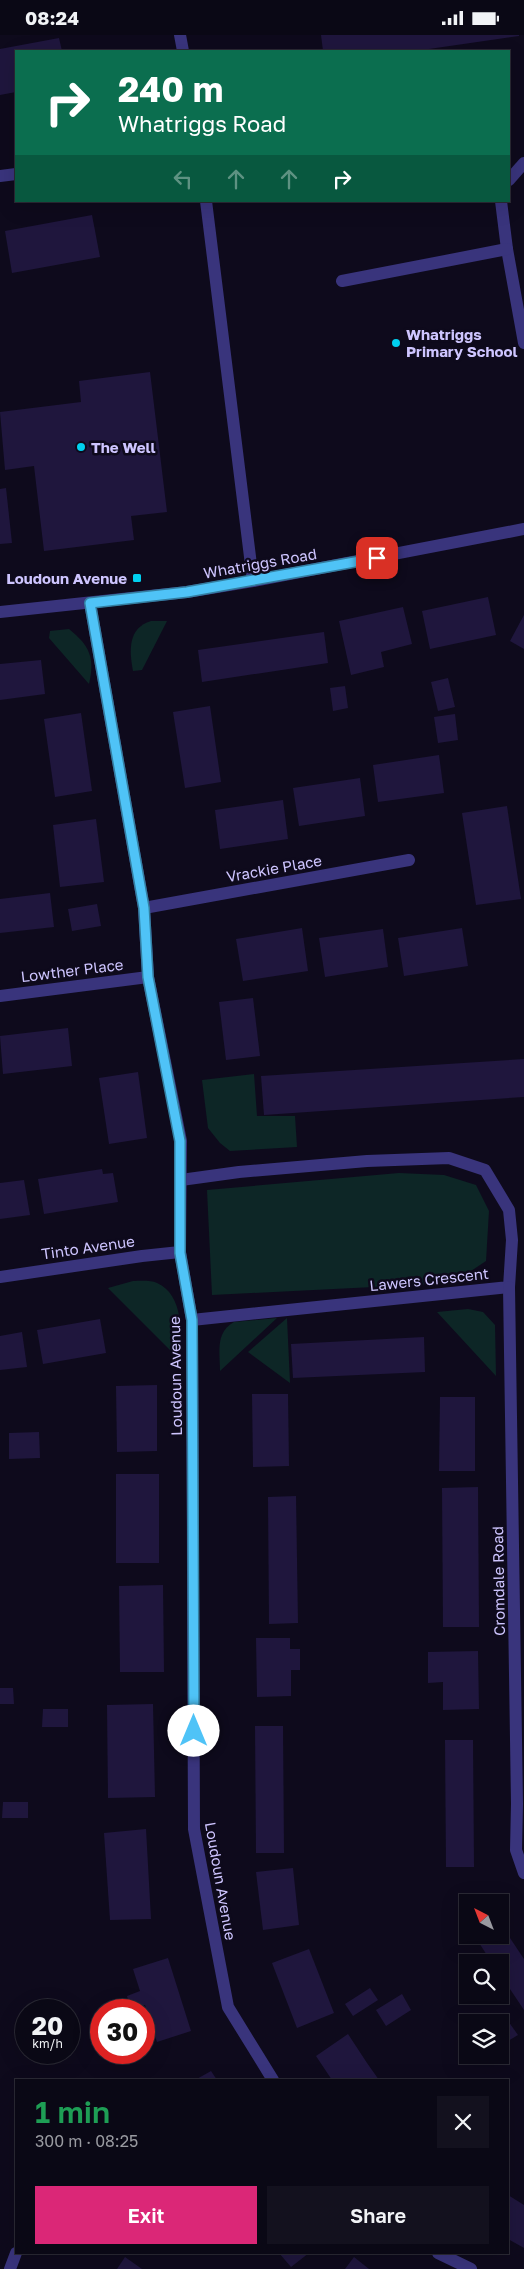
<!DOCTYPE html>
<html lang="en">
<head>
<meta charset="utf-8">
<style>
	:root { --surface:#0a0815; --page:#13111e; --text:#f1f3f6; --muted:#999aa0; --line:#2a2934; --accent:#db2777 }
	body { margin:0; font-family:"Golos Text",sans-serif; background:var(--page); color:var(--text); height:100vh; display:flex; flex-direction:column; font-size:19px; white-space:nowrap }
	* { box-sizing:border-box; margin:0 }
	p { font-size:16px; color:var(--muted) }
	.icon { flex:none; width:28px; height:28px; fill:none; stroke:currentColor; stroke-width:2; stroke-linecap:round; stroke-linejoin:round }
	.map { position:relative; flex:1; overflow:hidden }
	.side { position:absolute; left:15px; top:2044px; width:494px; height:175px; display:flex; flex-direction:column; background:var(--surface); border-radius:0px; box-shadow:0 5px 20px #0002,0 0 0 1px var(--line) }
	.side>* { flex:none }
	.top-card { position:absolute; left:15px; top:15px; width:495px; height:152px; border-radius:0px; box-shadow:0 5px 20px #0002,0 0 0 1px var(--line); background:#0b6e4f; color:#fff; overflow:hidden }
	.needle { width:32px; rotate:318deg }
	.tools { position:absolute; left:459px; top:1859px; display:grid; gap:10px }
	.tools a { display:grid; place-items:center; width:50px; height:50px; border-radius:0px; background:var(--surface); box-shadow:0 5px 20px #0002,0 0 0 1px var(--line); font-size:25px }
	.speed { position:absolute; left:15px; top:1964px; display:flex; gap:10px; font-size:25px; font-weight:700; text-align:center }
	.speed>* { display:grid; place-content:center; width:65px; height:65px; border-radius:50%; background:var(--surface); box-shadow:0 5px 20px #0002,0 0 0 1px var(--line); line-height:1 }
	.speed small { font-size:12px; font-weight:400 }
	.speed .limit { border:8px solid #d22; background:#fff; color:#111 }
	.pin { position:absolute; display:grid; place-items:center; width:42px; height:42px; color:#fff; margin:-21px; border-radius:10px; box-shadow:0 2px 8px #0006 }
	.me { position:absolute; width:55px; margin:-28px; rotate:0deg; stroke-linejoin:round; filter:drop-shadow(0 0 4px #0008) }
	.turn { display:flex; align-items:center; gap:18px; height:105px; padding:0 20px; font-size:22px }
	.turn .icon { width:65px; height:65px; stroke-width:2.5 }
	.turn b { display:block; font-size:35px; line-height:42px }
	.lanes { display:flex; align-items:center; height:48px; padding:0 20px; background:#0003; justify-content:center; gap:25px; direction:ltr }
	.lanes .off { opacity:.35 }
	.round { display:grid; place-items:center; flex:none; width:52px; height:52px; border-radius:0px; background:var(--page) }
	.headline { display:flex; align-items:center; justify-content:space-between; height:85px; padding:0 20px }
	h1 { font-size:30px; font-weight:600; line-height:38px; color:#1e9e55 }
	.primary-button { display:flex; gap:10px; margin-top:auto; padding:10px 20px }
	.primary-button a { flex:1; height:58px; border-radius:0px; background:var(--accent); color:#fff; font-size:20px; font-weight:600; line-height:58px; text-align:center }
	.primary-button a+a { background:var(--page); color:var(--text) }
	.status { display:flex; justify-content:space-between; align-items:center; height:35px; padding:0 25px; background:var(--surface); direction:ltr }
	.status svg { height:14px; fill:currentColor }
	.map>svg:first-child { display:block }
	.green { fill:#0d2626 }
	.building { fill:#1f163d }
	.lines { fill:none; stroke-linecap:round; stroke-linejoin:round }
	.lane { stroke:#39347c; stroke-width:12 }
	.street { stroke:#39347c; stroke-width:12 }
	.route-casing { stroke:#337fa1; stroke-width:12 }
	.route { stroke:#4fc3f7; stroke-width:9 }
	.poi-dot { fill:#00d0f0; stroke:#0e0a1c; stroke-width:2 }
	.labels { text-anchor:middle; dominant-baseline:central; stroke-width:5; stroke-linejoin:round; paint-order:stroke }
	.poi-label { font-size:15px; font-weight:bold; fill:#cec5ff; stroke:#0e0a1c; text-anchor:start }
	.street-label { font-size:15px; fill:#cec5ff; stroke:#0e0a1c }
</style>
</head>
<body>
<div class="status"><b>08:24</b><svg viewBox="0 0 49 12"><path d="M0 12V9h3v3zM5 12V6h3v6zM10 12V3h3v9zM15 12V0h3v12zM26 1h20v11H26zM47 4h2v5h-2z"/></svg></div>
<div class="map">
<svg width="524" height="2234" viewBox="0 0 524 2234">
	<rect width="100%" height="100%" fill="#0e0a1c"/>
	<g class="green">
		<path d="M 151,586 L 167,586 L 142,635 L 133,636 C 129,615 128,593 151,586 Z"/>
		<path d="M 69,594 C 90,611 95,623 89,649 L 49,603 L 50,596 Z"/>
		<polygon points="254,1039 257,1081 295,1081 297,1112 230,1116 220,1108 208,1093 202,1045"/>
		<polygon points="399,1138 444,1140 476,1150 489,1176 486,1226 453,1248 212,1260 207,1155"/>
		<path d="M 133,1246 C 140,1246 151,1245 157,1248 C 184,1260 182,1299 178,1323 L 108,1253 Z"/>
		<polygon points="468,1274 483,1277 495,1290 496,1341 437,1277"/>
		<path d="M 277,1283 L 220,1336 C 220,1318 215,1297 234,1287 Z"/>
		<polygon points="287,1283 290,1348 248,1317"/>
	</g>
	<g class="building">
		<polygon points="321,0 519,0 519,1 429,14 429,16 323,16"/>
		<polygon points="59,3 62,16 16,16 16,57 0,60 0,14"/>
		<polygon points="92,180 100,222 12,238 5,196"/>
		<polygon points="150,337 167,477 131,481 134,505 44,516 34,431 5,435 0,377 81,367 79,346"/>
		<polygon points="6,453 12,508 0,509 0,454"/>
		<polygon points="488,562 496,600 430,614 422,576"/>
		<polygon points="403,572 412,609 381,617 384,632 351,640 339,586"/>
		<polygon points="524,580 524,614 510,606"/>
		<polygon points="324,597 328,628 202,647 198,615"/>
		<polygon points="41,625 45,659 0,665 0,629"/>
		<polygon points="448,643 455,672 438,676 431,647"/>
		<polygon points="345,651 348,673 333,676 330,653"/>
		<polygon points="210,671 221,747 185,753 173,677"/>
		<polygon points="81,678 92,756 55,762 44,684"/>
		<polygon points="455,679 458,705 438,708 434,682"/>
		<polygon points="439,720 444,758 378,767 373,730"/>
		<polygon points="360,743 365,781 299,791 293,753"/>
		<polygon points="283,765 288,804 220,814 215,775"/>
		<polygon points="507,771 521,864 476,870 462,778"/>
		<polygon points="96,784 104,847 60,852 53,790"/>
		<polygon points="50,858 54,892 0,898 0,864"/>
		<polygon points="97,869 101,891 72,896 68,874"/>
		<polygon points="302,893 308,936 243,946 236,904"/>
		<polygon points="462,893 468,931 404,941 398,903"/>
		<polygon points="383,894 388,932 325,942 319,903"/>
		<polygon points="253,963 260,1021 226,1025 219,967"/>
		<polygon points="68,993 72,1031 3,1039 0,1001"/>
		<polygon points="524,1024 524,1062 264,1080 261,1041"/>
		<polygon points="138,1037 147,1103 109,1109 99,1043"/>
		<polygon points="102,1134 103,1139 113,1138 118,1167 44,1179 38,1144"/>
		<polygon points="24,1145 30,1180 0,1184 0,1148"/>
		<polygon points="100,1284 106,1318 43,1329 37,1295"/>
		<polygon points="22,1297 27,1332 0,1335 0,1301"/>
		<polygon points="424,1302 425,1337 293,1343 291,1309"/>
		<polygon points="157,1350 157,1416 117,1417 116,1351"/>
		<polygon points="252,1359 288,1359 289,1431 253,1432"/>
		<polygon points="440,1362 475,1362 475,1436 439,1436"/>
		<polygon points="39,1397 40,1423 9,1424 9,1398"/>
		<rect x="116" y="1439" width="43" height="89"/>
		<polygon points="478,1452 479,1592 443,1592 442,1453"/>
		<polygon points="296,1461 298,1588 269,1589 268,1462"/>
		<polygon points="163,1550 164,1637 120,1637 119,1551"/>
		<polygon points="256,1603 290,1603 290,1614 300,1614 300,1635 291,1635 291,1661 257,1662"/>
		<polygon points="478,1616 479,1674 443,1675 443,1647 428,1648 428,1617"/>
		<polygon points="0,1653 13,1653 14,1669 0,1669"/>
		<polygon points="153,1669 155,1762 108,1763 107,1670"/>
		<polygon points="43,1674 68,1674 68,1692 42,1692"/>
		<polygon points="255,1691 283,1691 284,1818 256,1818"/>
		<polygon points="445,1705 473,1705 474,1832 446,1832"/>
		<polygon points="3,1767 28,1767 28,1783 2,1783"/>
		<polygon points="146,1794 151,1884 110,1885 104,1798"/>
		<polygon points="293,1833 299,1890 263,1895 256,1837"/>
		<polygon points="468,1874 468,1891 460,1879"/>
		<polygon points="500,1888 524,1924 524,1975 500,1939 500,1928 492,1928 474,1900 500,1900"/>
		<polygon points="309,1914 334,1978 297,1993 272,1928"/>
		<polygon points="168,1923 191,1996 157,2007 145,1970 131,1975 127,1961 140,1956 133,1934"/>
		<polygon points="370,1953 378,1965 353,1981 345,1969"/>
		<polygon points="402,1959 411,1975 386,1991 376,1975"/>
		<polygon points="508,1986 518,2000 500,2011 500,1991"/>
		<polygon points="348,1999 367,2028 379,2045 332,2045 316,2021"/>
		<polygon points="211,2036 217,2045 195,2045"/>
		<polygon points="508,2160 524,2170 524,2213 508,2204"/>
		<polygon points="279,2218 309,2218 291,2232"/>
		<polygon points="125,2222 142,2234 117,2234"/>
		<polygon points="354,2222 369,2234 345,2234"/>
	</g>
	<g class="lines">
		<g class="lane">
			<polyline points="180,0 183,16"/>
			<polyline points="509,145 524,128"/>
			<polyline points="206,166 253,546"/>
			<polyline points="501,166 507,214 524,308"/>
			<polyline points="342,246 507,214"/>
		</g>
		<g class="street">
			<polyline points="0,141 16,139"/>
			<polyline points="90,568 144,873 148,942 181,1106 180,1217 192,1285 194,1794 228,1972 273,2045"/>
			<polyline points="0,577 187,557 253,546 524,494"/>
			<polyline points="144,873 409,825"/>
			<polyline points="0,961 148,942"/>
			<polyline points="181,1145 239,1137 367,1126 449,1123 485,1135 509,1175 512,1205 509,1252 192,1285"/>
			<polyline points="0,1242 142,1221 180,1217"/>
			<polyline points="509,1252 517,1769 516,1815 524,1838"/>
			<polyline points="438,2218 471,2234"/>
			<polyline points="10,2234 16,2218"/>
		</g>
	</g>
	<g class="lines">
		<defs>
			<polyline id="route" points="194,1696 192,1285 180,1218 180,1106 148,942 144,873 90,568 187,557 377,523"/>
		</defs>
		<use href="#route" class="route-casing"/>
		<use href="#route" class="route"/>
	</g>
	<g class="poi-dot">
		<circle cx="396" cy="308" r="5"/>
		<circle cx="81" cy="412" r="5"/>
		<rect x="132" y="538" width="10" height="10" rx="2.5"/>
	</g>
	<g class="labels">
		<g class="poi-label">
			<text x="406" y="299">Whatriggs<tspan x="406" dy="17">Primary School</tspan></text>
			<text x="91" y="412">The Well</text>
			<text x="127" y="543" text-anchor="end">Loudoun Avenue</text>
		</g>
		<g class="street-label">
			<text transform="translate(260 528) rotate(-10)">Whatriggs Road</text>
			<text transform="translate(274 833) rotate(-10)">Vrackie Place</text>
			<text transform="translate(72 935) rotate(-7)">Lowther Place</text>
			<text transform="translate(88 1212) rotate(-8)">Tinto Avenue</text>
			<text transform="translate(429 1244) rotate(-6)">Lawers Crescent</text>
			<text transform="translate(175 1341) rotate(-91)">Loudoun Avenue</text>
			<text transform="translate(498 1546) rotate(-91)">Cromdale Road</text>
			<text transform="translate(221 1846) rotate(80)">Loudoun Avenue</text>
		</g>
	</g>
</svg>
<div class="tools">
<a><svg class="needle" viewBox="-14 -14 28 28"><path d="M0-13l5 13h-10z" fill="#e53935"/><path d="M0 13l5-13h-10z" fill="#999aa0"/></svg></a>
<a><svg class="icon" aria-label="search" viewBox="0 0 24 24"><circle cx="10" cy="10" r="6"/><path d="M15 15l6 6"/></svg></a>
<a><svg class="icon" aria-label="layers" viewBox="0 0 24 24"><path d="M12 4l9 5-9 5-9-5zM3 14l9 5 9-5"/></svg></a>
</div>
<div class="speed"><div>20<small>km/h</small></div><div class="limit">30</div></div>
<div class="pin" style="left:377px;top:523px;background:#d93025"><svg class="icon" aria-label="arrive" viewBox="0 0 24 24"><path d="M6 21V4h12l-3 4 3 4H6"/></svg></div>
<svg class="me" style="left:194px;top:1696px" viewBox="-20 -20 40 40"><circle r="19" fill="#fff"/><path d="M0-13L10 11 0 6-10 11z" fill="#4fc3f7"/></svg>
<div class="top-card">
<div class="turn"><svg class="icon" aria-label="right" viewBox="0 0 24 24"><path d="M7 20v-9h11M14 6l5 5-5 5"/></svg><div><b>240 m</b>Whatriggs Road</div></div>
<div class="lanes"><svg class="icon off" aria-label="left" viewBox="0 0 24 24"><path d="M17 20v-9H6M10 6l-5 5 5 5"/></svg><svg class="icon off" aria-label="ahead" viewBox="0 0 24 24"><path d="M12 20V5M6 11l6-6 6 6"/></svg><svg class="icon off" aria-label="ahead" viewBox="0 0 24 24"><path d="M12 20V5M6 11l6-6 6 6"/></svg><svg class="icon" aria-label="right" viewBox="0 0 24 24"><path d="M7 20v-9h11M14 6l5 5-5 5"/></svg></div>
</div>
<section class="side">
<div class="headline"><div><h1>1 min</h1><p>300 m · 08:25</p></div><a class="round"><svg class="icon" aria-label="close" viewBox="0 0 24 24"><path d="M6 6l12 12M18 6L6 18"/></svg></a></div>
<div class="primary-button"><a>Exit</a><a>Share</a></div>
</section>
</div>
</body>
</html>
